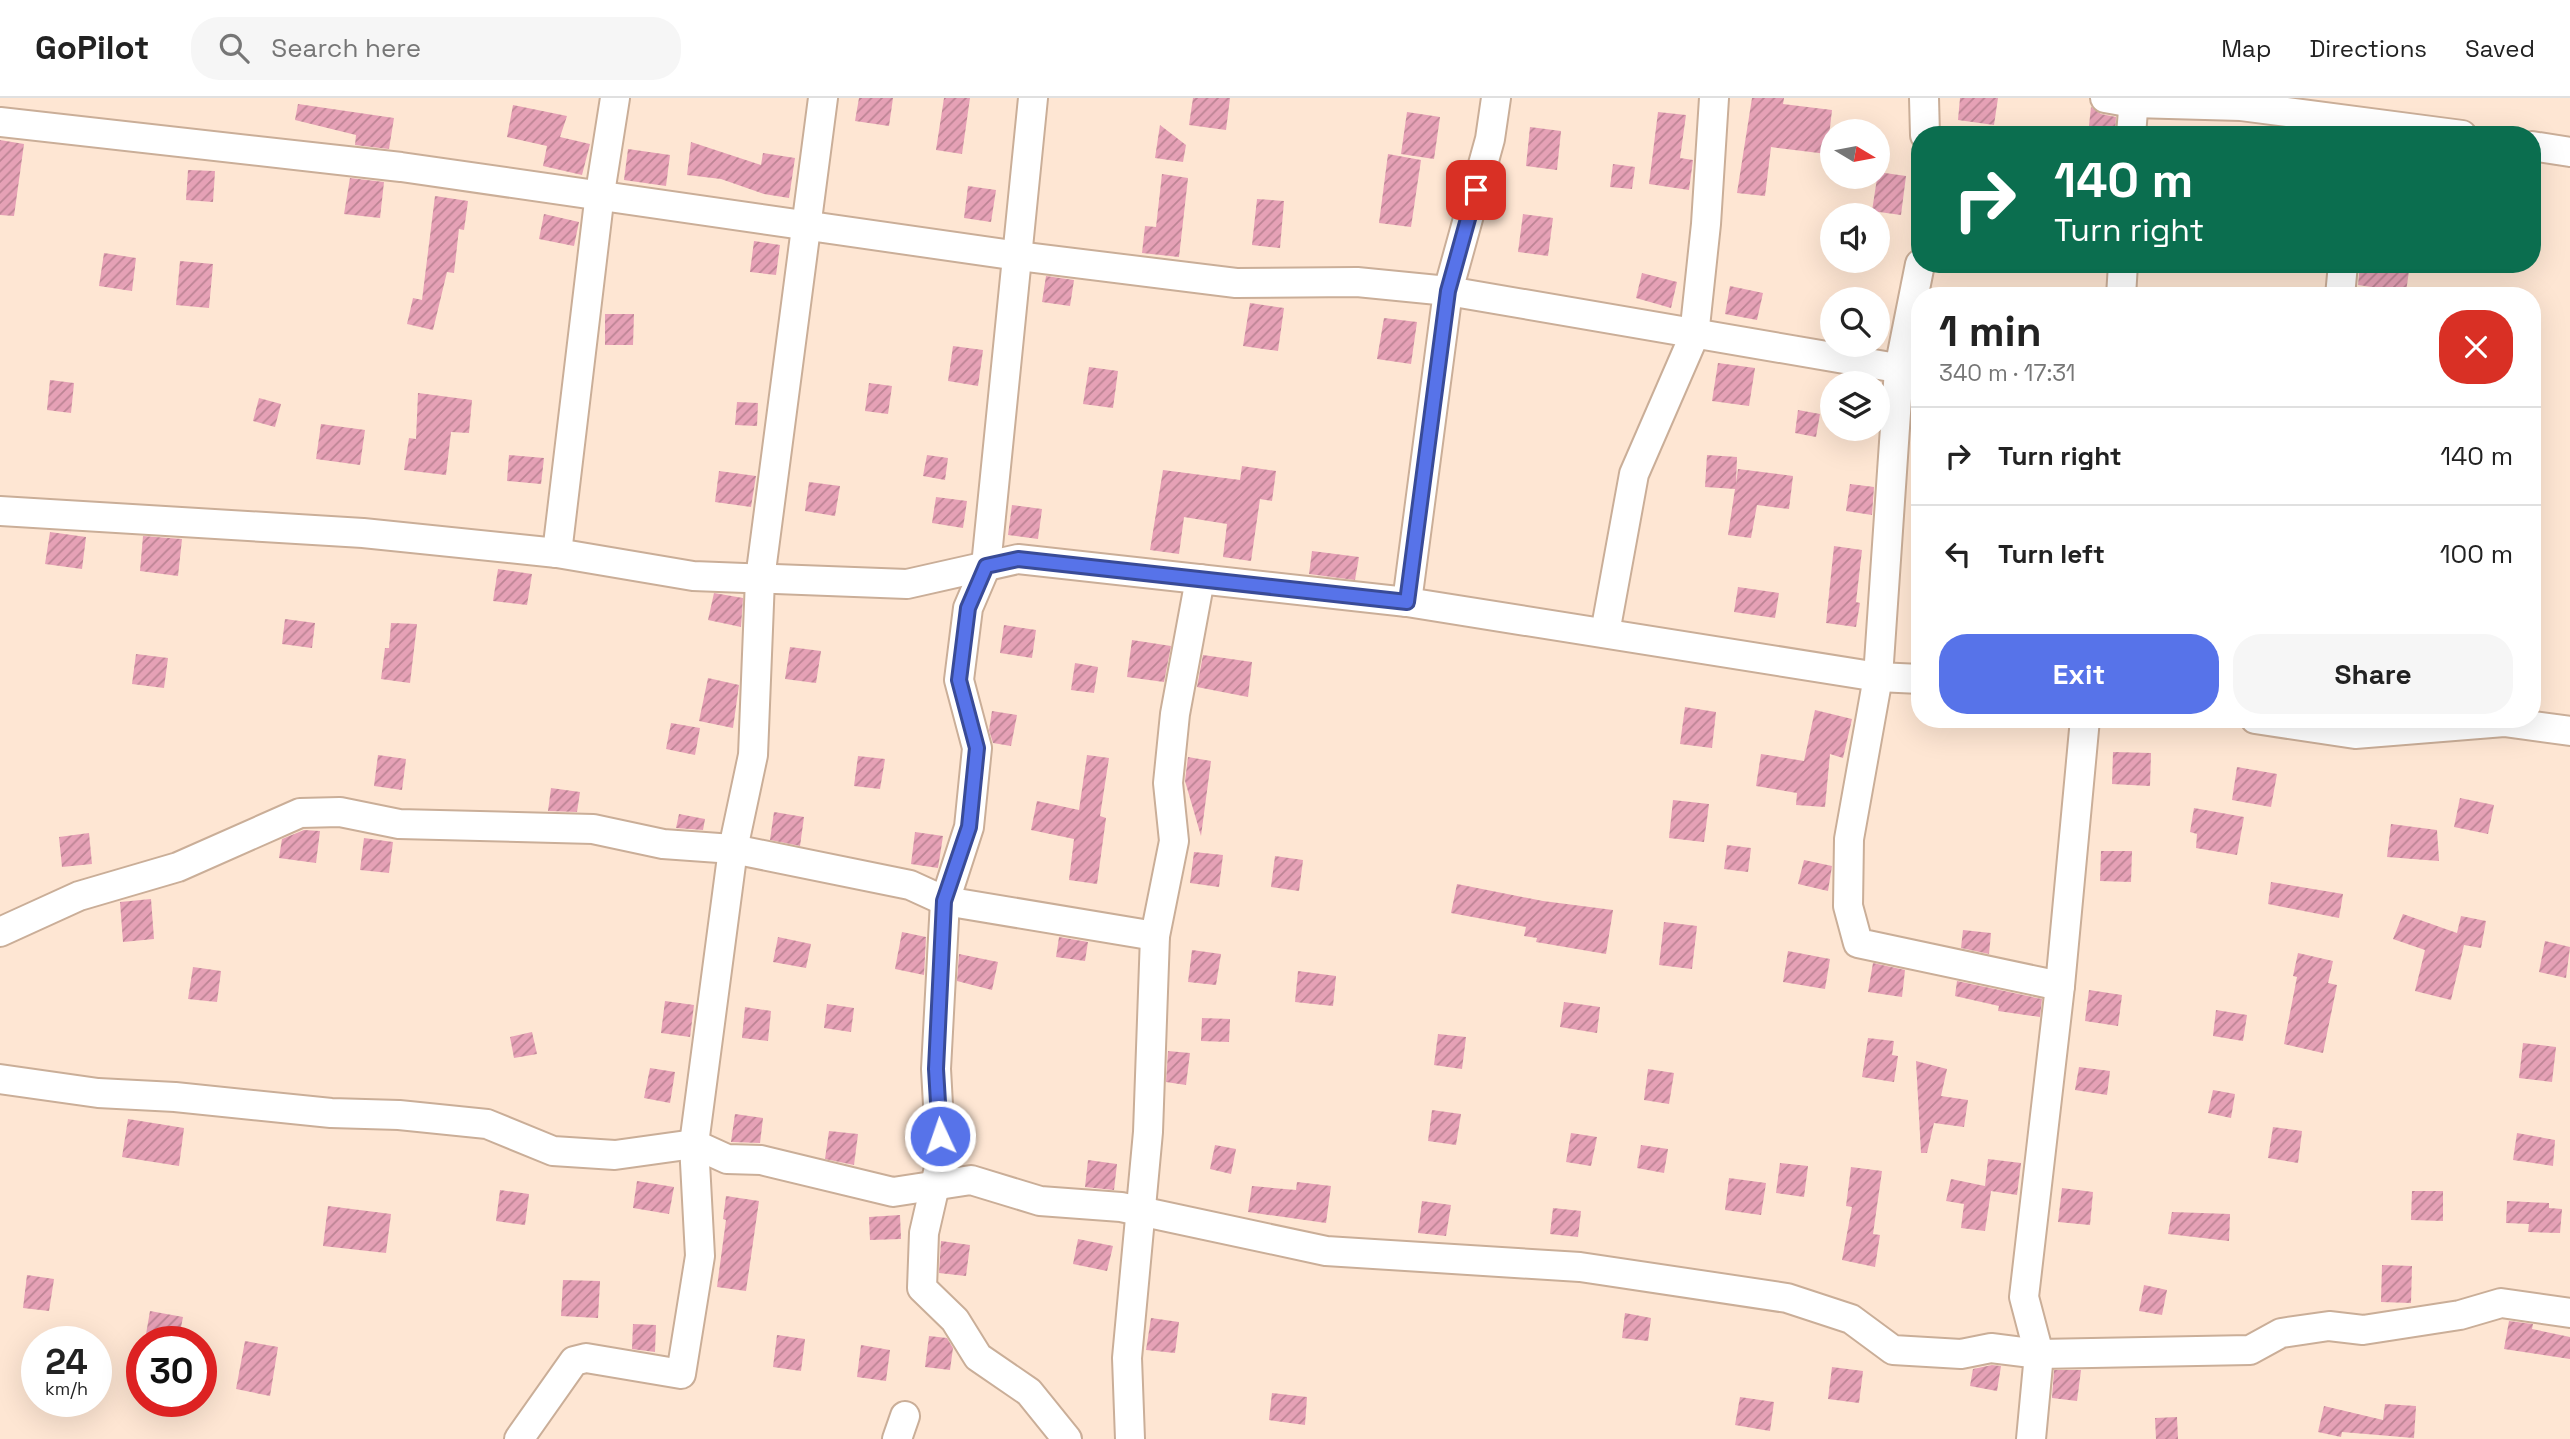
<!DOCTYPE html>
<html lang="en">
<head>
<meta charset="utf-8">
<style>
	:root { --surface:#fff; --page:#f6f6f6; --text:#222; --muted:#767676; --line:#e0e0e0; --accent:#5773e9 }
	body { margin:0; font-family:"Space Grotesk",sans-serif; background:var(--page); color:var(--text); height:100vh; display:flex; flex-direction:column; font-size:26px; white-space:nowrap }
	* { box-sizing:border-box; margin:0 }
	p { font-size:23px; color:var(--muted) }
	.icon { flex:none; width:38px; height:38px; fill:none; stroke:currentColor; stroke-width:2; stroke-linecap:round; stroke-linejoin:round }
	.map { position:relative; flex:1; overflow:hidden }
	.details { position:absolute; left:1911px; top:189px; width:630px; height:441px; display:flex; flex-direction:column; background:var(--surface); border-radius:28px; box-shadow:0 7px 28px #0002 }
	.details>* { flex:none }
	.guide { position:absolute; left:1911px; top:28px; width:630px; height:147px; border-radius:28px; box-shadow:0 7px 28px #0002; background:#0b6e4f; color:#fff; overflow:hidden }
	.needle { width:46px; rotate:100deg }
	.tools { position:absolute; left:1820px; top:21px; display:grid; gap:14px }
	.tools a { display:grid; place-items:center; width:70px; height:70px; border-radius:50%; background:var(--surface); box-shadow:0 7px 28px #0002; font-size:35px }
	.speed { position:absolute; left:21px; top:1228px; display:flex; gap:14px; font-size:35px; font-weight:700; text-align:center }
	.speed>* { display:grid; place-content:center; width:91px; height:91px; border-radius:50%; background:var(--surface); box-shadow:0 7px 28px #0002; line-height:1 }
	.speed small { font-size:18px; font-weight:400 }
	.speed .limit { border:10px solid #d22; background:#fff; color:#111 }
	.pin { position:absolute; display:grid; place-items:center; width:60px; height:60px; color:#fff; margin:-30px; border-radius:14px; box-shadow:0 4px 10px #0006 }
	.me { position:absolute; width:77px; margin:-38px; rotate:357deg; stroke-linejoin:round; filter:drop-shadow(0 0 5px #0008) }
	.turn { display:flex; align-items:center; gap:24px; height:147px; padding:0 28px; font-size:32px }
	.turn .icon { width:91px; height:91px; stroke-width:2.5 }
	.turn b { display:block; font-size:49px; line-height:60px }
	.round { display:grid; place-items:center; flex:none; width:74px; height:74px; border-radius:28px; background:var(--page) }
	.head { display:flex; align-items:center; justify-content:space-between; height:119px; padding:0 28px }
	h1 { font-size:42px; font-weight:700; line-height:52px }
	.cta { display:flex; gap:14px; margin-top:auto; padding:14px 28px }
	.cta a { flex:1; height:80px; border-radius:28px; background:var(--accent); color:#fff; font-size:28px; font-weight:700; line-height:80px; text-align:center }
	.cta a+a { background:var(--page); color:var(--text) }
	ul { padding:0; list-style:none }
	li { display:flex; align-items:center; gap:21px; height:98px; padding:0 28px; border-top:2px solid var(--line) }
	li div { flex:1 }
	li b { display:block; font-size:26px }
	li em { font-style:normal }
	header { display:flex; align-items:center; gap:42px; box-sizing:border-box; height:98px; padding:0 35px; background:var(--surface); border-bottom:2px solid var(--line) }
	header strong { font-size:33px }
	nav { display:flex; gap:38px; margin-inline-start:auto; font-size:24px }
	.search { width:490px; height:63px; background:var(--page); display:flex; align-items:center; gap:18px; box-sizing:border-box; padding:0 24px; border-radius:28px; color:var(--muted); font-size:26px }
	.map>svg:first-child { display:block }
	.building { fill:url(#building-hatch) }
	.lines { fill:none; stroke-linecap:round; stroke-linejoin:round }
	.street-casing { stroke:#caae98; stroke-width:32 }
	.street { stroke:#fff; stroke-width:28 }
	.route-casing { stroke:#394b97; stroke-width:18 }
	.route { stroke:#5773e9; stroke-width:12 }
</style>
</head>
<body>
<header>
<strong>GoPilot</strong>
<div class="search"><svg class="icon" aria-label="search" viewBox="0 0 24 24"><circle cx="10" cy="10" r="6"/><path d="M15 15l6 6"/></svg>Search here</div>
<nav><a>Map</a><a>Directions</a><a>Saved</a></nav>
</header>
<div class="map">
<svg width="2570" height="1341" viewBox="0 0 2570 1341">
	<defs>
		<pattern id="building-hatch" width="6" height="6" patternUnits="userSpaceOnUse" patternTransform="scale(1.75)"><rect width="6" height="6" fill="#e6a1b6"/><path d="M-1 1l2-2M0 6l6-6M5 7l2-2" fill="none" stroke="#bc8494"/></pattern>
	</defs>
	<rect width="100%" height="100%" fill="#fee6d3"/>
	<g class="building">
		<polygon points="859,0 893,0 889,28 855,23"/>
		<polygon points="944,0 970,0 962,56 936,52"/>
		<polygon points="1193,0 1230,0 1226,32 1189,27"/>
		<polygon points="1752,0 1784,0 1783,6 1832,12 1827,56 1771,49 1765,98 1737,95"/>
		<polygon points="1960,0 1998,0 1994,27 1958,22"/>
		<polygon points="298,6 394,20 389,51 355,47 356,37 295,22"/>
		<polygon points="513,7 567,18 560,39 590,46 582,77 543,68 547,48 507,39"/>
		<polygon points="2091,9 2101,16 2116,19 2115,37 2088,37"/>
		<polygon points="1407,14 1440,19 1434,61 1401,56"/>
		<polygon points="1658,14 1686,17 1680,60 1693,62 1689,92 1649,86"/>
		<polygon points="1160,27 1186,47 1183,64 1155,60"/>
		<polygon points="1530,29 1561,33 1557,72 1526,68"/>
		<polygon points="0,42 24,46 14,118 0,117"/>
		<polygon points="691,44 761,67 763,55 795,60 789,100 764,96 721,81 687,77"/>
		<polygon points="628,51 670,57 666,88 624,82"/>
		<polygon points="1388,56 1421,62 1411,129 1379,125"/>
		<polygon points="1613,66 1635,69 1632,91 1610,89"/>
		<polygon points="188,72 215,73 213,104 186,102"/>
		<polygon points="1878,74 1906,78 1901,117 1872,113"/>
		<polygon points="1162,76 1188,80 1179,159 1142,155 1145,128 1156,129"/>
		<polygon points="350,80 384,84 380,120 344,116"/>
		<polygon points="968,88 996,92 991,124 964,120"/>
		<polygon points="435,98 468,103 464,132 459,131 454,175 447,174 433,232 407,226 413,200 422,202"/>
		<polygon points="1257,101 1284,103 1280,150 1252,147"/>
		<polygon points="544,116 579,124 574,148 539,141"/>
		<polygon points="1523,116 1553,120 1548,158 1518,154"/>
		<polygon points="754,143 780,147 776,177 750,174"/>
		<polygon points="104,155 136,160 132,193 99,188"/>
		<polygon points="180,163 213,166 209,210 176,207"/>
		<polygon points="2360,166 2410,166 2406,194 2358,187"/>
		<polygon points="1642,175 1677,184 1671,210 1636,200"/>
		<polygon points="1046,178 1074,182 1070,208 1042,204"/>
		<polygon points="1730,188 1763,195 1757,222 1725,216"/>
		<polygon points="1250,205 1284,210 1278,253 1243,248"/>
		<polygon points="605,216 634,216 633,247 605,247"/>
		<polygon points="1384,220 1417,224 1411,266 1377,261"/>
		<polygon points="953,248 983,252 978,288 948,283"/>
		<polygon points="1718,265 1755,270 1749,308 1712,303"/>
		<polygon points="1089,269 1118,273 1113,310 1083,306"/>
		<polygon points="50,282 74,285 71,315 47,312"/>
		<polygon points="869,285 892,288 888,316 865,313"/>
		<polygon points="418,295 472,302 469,335 451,334 446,377 404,372 409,340 416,341"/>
		<polygon points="259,300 281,306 275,329 253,323"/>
		<polygon points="737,304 758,305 757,328 735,327"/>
		<polygon points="1798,312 1820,316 1816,339 1795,335"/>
		<polygon points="321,326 365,332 360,367 316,361"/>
		<polygon points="509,357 544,360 541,386 507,383"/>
		<polygon points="927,357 948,360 945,382 923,378"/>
		<polygon points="1707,357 1737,359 1736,386 1738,371 1793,378 1789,411 1757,407 1751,440 1728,437 1735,391 1705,389"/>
		<polygon points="1242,368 1276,373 1272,403 1260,401 1251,463 1223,459 1227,426 1184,419 1179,456 1150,452 1163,372 1240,382"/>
		<polygon points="719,373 756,378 751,409 715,404"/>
		<polygon points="809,384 840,388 835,418 805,413"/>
		<polygon points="1850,386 1874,389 1872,417 1846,413"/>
		<polygon points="936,399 967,403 963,430 932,425"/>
		<polygon points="1012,407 1042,411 1038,441 1008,437"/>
		<polygon points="50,434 86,439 82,471 45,466"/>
		<polygon points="143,438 182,441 178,478 140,473"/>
		<polygon points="1834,448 1862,452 1856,504 1860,505 1856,529 1826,525"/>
		<polygon points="1312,453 1359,459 1355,482 1309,476"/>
		<polygon points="498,471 532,476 527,507 493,503"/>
		<polygon points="1738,489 1779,495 1775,520 1734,514"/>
		<polygon points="714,495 743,500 741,529 708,522"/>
		<polygon points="285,521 315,525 312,550 282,546"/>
		<polygon points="391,525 417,526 410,585 381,581 385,550 389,550"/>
		<polygon points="1004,527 1036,532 1032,560 1000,555"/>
		<polygon points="1132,542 1171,548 1164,584 1127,579"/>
		<polygon points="790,549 821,553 816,585 785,581"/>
		<polygon points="136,556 168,560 164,590 132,586"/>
		<polygon points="1203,557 1252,564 1248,599 1197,589"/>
		<polygon points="1075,565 1098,569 1094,595 1071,592"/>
		<polygon points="708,580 739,587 733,630 699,623"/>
		<polygon points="1685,609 1716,614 1712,650 1680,646"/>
		<polygon points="1815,612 1852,621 1843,660 1830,656 1825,709 1796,707 1797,695 1756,688 1761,656 1804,663"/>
		<polygon points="992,613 1017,617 1011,648 993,645 989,632"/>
		<polygon points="671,625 700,630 695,657 666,651"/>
		<polygon points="2113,654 2151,655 2150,688 2112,686"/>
		<polygon points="378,657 406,661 402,692 374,688"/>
		<polygon points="1087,657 1109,660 1100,718 1106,720 1097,786 1069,782 1074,741 1031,732 1037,703 1079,712"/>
		<polygon points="858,658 885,661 880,691 854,688"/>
		<polygon points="1188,659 1211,663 1201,738 1185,683"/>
		<polygon points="2237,669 2277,676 2271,709 2232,702"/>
		<polygon points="551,690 580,694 577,714 548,713"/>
		<polygon points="2460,700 2494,707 2488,736 2454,729"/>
		<polygon points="1673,702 1709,706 1704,744 1669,740"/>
		<polygon points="2194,710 2244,719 2237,757 2196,750 2197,736 2190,734"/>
		<polygon points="774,714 804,719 800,748 770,742"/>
		<polygon points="679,716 705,721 703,732 676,730"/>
		<polygon points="2391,726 2437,732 2439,763 2387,759"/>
		<polygon points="304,732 320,733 316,765 279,760 282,741"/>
		<polygon points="915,734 943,738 938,770 911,766"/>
		<polygon points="89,735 92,766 62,769 59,739"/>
		<polygon points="364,740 393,744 389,775 360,772"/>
		<polygon points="1727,747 1751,750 1748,774 1724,771"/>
		<polygon points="2101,753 2132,753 2131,784 2100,783"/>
		<polygon points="1194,754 1223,757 1219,789 1190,785"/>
		<polygon points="1275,758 1303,762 1299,793 1271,789"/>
		<polygon points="1804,762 1832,768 1828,793 1798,786"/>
		<polygon points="2271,784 2343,796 2339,820 2268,806"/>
		<polygon points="1457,786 1543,803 1613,812 1606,856 1536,844 1537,840 1524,838 1526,829 1451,815"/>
		<polygon points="151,801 154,841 123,844 120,804"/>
		<polygon points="2403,816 2457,835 2461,818 2486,823 2481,850 2464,847 2451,902 2415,893 2425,852 2393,841"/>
		<polygon points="1664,824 1697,828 1692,871 1659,867"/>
		<polygon points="1963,832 1991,835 1989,856 1961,850"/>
		<polygon points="902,834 926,839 924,877 895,871"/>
		<polygon points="778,839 811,846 806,870 773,864"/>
		<polygon points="1059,839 1088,844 1085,863 1056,859"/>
		<polygon points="2545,843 2570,849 2566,880 2539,874"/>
		<polygon points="1192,852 1221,856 1216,887 1188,884"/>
		<polygon points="1788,853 1830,861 1825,891 1783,884"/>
		<polygon points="2298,855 2333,863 2328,885 2337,887 2323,955 2284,946 2297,879 2293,878"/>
		<polygon points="959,856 998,864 992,892 957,883"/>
		<polygon points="1873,865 1905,872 1902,899 1868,894"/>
		<polygon points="193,869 221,873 217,904 188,901"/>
		<polygon points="1298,873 1336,878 1333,908 1295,904"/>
		<polygon points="1957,883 2042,901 2040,919 1998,913 1999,908 1955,898"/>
		<polygon points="2089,892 2122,897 2118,928 2085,923"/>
		<polygon points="665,903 694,907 690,939 661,935"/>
		<polygon points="1564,904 1600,909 1597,935 1560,929"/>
		<polygon points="827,906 854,910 851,934 824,930"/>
		<polygon points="745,909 771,913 768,943 742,940"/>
		<polygon points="2216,912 2247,917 2243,943 2213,938"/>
		<polygon points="1202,920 1230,921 1229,944 1201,943"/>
		<polygon points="532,934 537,956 514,960 510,939"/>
		<polygon points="1438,936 1466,939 1462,971 1434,967"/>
		<polygon points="1868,940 1894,943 1892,957 1898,958 1894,984 1862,979"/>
		<polygon points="2523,945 2556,949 2552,984 2519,980"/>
		<polygon points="1168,953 1190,955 1186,987 1166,984"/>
		<polygon points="1916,963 1947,971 1941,998 1968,1002 1964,1029 1934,1025 1927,1055 1921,1055"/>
		<polygon points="2079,969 2110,973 2107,997 2075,992"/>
		<polygon points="650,970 675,974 670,1005 644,1000"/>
		<polygon points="1648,971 1674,975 1669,1006 1644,1002"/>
		<polygon points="2213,992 2235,996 2231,1020 2208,1015"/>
		<polygon points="1432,1012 1461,1016 1456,1047 1428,1043"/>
		<polygon points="735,1016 763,1020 760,1045 731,1044"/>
		<polygon points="128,1021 184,1030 179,1068 122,1059"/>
		<polygon points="2273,1029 2302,1033 2298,1065 2268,1060"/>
		<polygon points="829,1033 858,1036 854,1067 825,1061"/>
		<polygon points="1571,1035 1597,1039 1591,1068 1566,1064"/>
		<polygon points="2517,1035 2555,1042 2553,1068 2513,1062"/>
		<polygon points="1215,1047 1236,1051 1231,1076 1210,1071"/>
		<polygon points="1641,1047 1668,1051 1664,1075 1637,1070"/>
		<polygon points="1988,1061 2021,1065 2017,1097 1991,1093 1985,1133 1961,1130 1964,1106 1946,1103 1951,1081 1985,1088"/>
		<polygon points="1088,1062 1117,1066 1114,1092 1085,1089"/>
		<polygon points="1780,1065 1808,1068 1804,1099 1776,1095"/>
		<polygon points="1851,1069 1882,1073 1873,1136 1880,1137 1875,1169 1842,1162 1852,1109 1846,1108"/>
		<polygon points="1729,1080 1766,1085 1761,1117 1725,1112"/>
		<polygon points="637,1083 674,1089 669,1116 633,1110"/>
		<polygon points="1297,1084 1331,1088 1326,1125 1248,1114 1252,1088 1296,1092"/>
		<polygon points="2062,1090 2093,1094 2090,1127 2058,1124"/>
		<polygon points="500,1092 529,1096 525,1127 496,1123"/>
		<polygon points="2412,1093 2443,1093 2443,1123 2411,1122"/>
		<polygon points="726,1098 759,1103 746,1193 717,1189 726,1122 723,1121"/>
		<polygon points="1422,1103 1451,1107 1446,1138 1418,1135"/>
		<polygon points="2507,1103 2549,1105 2549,1110 2562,1111 2560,1135 2528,1134 2529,1126 2506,1125"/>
		<polygon points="328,1108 391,1116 386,1155 323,1148"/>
		<polygon points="1553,1110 1581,1113 1578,1139 1550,1136"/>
		<polygon points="2172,1114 2230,1116 2229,1143 2168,1136"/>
		<polygon points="900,1117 901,1141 870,1142 869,1119"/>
		<polygon points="1078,1141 1113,1148 1107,1173 1073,1166"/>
		<polygon points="941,1143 970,1147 966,1178 939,1175"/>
		<polygon points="2382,1167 2412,1168 2411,1205 2381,1204"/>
		<polygon points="27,1177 54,1181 49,1213 23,1210"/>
		<polygon points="563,1182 600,1183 598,1220 561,1218"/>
		<polygon points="2144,1187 2167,1192 2162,1217 2139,1213"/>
		<polygon points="150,1213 183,1219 178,1244 145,1242"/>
		<polygon points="1625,1215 1651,1220 1648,1243 1622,1240"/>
		<polygon points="1151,1220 1179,1224 1175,1255 1146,1252"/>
		<polygon points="2509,1223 2533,1226 2532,1231 2570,1239 2570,1261 2504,1251"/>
		<polygon points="633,1226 656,1227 655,1254 632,1251"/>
		<polygon points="777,1237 805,1241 801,1273 773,1269"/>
		<polygon points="929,1238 947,1240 953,1250 950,1272 925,1269"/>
		<polygon points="245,1243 278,1249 270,1298 236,1291"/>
		<polygon points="861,1247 890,1252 886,1283 857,1279"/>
		<polygon points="1992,1267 2001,1268 1997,1293 1970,1288 1973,1271"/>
		<polygon points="1832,1269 1863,1273 1859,1305 1828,1301"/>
		<polygon points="2054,1272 2081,1272 2077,1303 2052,1300"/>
		<polygon points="1272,1295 1307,1299 1305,1327 1269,1322"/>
		<polygon points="1740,1299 1774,1304 1770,1333 1735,1327"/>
		<polygon points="2385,1306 2416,1308 2414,1340 2342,1334 2341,1339 2318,1334 2324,1308 2383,1322"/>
		<polygon points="2177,1319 2178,1341 2156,1341 2155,1320"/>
	</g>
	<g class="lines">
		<defs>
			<g id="street">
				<polyline points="1033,0 986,468 968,510 959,582 977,650 969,729 945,803 936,971 941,1061 924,1135 922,1190 955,1222 978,1259 1029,1294 1067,1341"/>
				<polyline points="1924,0 1925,37"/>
				<polyline points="2105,0 2133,5 2241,8 2462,37"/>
				<polyline points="0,24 401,69 1018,158 1236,185 1357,184 1448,193 1920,274"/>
				<polyline points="2131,37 2134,0"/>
				<polyline points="2532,48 2570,54"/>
				<polyline points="1920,166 1899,271 1878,579 1849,741 1848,808 1858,845 2060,888 2085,621"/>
				<polyline points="2121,198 2123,166"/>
				<polyline points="2340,198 2343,166"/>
				<polyline points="0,413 363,435 557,455 693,478 907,486 1018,461 1407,504 1878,579 1920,581"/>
				<polyline points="557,455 600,95 615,0"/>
				<polyline points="1407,504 1448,193 1490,41 1496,0"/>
				<polyline points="1605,535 1634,376 1694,238 1706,126 1714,0"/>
				<polyline points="2255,621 2355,636 2504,624 2570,633"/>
				<polyline points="0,834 79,798 178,769 300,715 340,714 399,726 593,731 663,746 733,751 910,787 945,803 1155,838"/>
				<polyline points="0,981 98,995 175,999 331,1015 399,1017 487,1026 553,1053 615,1057 694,1046 727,1061 761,1062 893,1094 971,1082 1040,1103 1121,1109 1326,1153 1580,1169 1787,1200 1851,1221 1893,1252 1961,1256 1991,1250 2039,1256 2250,1252 2281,1235 2329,1228 2363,1232 2460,1217 2501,1205 2570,1215"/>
				<polyline points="519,1341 574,1263 586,1260 681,1276 700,1158 694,1046 733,751 753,657 760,481 823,0"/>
				<polyline points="897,1341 905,1318"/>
				<polyline points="1130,1341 1127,1260 1148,1034 1155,838 1174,743 1168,685 1175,616 1200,481"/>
				<polyline points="2031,1341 2039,1256 2024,1199 2060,888"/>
			</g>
		</defs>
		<use href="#street" class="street-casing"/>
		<use href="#street" class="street"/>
	</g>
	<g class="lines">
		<defs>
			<polyline id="route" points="940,1038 936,971 944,803 969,729 977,650 959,582 968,510 986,468 1018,461 1407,504 1448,193 1476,92"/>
		</defs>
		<use href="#route" class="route-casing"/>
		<use href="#route" class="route"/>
	</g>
</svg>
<div class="tools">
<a><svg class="needle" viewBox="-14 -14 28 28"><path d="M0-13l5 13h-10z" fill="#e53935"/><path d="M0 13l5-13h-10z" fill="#767676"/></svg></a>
<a><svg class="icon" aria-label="sound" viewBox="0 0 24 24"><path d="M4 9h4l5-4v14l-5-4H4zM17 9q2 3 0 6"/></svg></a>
<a><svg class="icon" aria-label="search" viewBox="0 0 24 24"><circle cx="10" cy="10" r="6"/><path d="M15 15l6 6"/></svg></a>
<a><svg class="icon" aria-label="layers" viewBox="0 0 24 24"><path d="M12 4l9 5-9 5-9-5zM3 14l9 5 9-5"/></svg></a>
</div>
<div class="speed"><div>24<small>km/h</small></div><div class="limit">30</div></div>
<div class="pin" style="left:1476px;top:92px;background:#d93025"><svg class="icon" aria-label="arrive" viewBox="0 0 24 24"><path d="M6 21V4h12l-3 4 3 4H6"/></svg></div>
<svg class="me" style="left:940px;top:1038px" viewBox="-20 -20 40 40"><circle r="17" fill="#5773e9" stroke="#fff" stroke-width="3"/><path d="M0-11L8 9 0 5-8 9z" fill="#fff"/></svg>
<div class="guide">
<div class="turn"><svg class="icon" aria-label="right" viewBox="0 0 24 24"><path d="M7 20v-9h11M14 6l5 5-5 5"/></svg><div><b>140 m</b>Turn right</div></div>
</div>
<section class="details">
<div class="head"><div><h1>1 min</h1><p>340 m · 17:31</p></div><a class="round" style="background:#d93025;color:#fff"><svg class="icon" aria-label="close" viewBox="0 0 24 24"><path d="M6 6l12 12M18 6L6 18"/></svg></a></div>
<ul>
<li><svg class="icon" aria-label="right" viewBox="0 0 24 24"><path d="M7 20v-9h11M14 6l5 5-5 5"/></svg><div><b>Turn right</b></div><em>140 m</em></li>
<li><svg class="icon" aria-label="left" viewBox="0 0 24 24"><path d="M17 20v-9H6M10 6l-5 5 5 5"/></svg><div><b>Turn left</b></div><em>100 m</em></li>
</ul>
<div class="cta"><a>Exit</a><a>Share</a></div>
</section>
</div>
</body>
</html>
